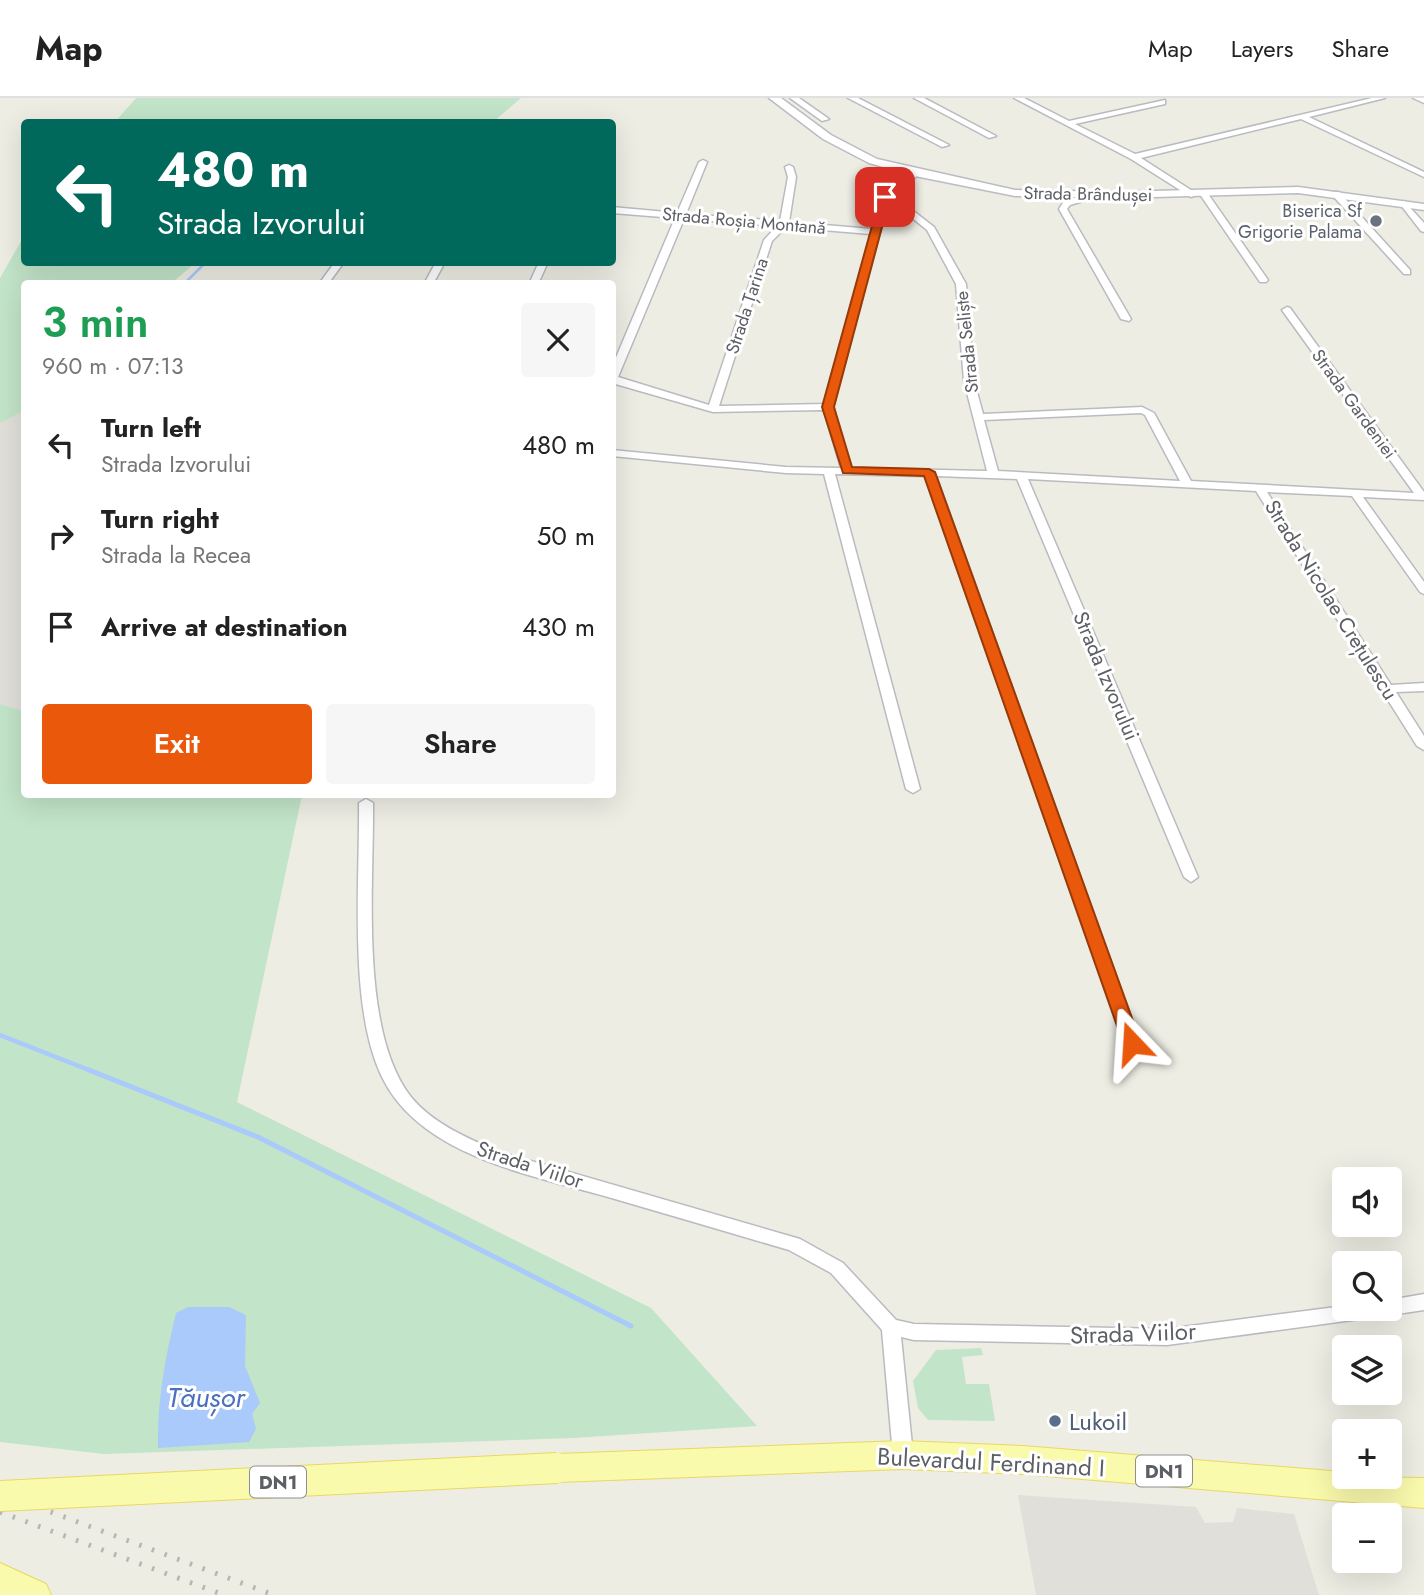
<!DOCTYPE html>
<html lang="en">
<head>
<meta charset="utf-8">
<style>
	:root { --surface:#fff; --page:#f6f6f6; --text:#222; --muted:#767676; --line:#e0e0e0; --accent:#ea580c }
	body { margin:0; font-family:Jost,sans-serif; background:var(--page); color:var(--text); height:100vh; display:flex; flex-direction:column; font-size:26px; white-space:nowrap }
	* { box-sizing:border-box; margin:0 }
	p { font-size:23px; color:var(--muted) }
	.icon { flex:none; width:38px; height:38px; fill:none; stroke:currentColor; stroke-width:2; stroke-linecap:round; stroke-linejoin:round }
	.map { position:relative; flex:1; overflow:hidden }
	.sheet { position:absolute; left:21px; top:182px; width:595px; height:518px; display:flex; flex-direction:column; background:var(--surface); border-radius:7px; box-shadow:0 7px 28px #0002 }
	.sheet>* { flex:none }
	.banner { position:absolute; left:21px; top:21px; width:595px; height:147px; border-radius:7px; box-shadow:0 7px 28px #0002; background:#00695c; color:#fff; overflow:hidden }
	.buttons { position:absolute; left:1332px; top:1069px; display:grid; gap:14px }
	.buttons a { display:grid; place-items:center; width:70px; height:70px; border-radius:7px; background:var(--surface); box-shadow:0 7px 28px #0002; font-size:35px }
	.pin { position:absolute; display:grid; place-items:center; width:60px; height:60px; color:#fff; margin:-30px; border-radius:14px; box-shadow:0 4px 10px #0006 }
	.me { position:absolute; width:77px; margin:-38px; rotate:340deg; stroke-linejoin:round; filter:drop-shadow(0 0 5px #0008) }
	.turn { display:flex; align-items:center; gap:24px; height:147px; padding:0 21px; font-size:32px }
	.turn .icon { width:91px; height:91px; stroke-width:2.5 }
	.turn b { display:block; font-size:49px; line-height:60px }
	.round { display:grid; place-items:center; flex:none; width:74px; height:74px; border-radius:7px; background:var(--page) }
	.overview { display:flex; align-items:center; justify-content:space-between; height:119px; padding:0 21px }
	h1 { font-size:42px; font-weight:600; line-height:52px; color:#1e9e55 }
	.action { display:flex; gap:14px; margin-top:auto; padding:14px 21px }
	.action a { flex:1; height:80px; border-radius:7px; background:var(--accent); color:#fff; font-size:28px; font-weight:600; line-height:80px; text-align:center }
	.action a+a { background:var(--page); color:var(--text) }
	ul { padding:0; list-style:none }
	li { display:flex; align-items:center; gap:21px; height:91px; padding:0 21px }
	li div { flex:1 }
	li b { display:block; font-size:26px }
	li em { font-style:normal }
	header { display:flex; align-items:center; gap:42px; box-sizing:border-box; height:98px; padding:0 35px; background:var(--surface); border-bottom:2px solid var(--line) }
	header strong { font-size:33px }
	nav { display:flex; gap:38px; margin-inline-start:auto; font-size:24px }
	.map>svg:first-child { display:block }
	.industrial { fill:#e0dfd9 }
	.green { fill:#c2e4c8 }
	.water { fill:#a9cafa }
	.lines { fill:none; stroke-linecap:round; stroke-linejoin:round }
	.stream-far2 { stroke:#a9cafa; stroke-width:2.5 }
	.stream-far1 { stroke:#a9cafa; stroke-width:4.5 }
	.stream { stroke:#a9cafa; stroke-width:5 }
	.minor-casing { stroke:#b9bbc0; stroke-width:3 }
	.secondary-casing { stroke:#babcc2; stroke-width:3 }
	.primary-casing { stroke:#e9d862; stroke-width:2 }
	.minor { fill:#fff; fill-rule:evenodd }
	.secondary { fill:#fff; fill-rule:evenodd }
	.primary { fill:#fafaad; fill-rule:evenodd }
	.rail { stroke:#b5b6b6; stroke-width:5; stroke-dasharray:2.5 11; stroke-linecap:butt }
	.primary-bridge-casing { stroke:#e9d862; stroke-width:32; stroke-linecap:butt }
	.primary-bridge { stroke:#fafaad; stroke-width:30 }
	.route { fill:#ea580c; stroke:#983908; stroke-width:2 }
	.worship-dot { fill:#6b7280; stroke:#fff; stroke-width:2.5 }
	.service-dot { fill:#5c6f8a; stroke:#fff; stroke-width:2.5 }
	.labels { text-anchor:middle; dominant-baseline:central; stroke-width:6; stroke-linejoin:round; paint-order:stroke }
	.far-street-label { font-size:18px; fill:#5c5f64; stroke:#fff }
	.far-worship-label { font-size:18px; fill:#5b616d; stroke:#fff; text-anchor:end }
	.shield { fill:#fff; stroke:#8d8f92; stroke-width:2 }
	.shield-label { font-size:19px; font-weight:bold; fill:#5c5f64 }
	.street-label { font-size:21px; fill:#5c5f64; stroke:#fff }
	.near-street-label { font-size:24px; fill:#5c5f64; stroke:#fff }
	.near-service-label { font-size:24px; fill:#4e5e75; stroke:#fff; text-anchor:start }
	.near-water-label { font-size:28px; font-style:italic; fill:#4c71bc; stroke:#fff }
</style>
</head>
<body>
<header>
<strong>Map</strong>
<nav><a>Map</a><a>Layers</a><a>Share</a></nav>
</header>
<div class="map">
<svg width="1424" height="1497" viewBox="0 0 1424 1497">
	<rect width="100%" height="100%" fill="#eeede4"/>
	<g class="industrial">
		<polygon points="24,313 24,613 0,606 0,325"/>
		<polygon points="1018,1397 1196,1409 1205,1425 1233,1424 1237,1410 1294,1416 1319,1497 1036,1497"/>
	</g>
	<g class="green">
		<polygon points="136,0 521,0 493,24 115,24"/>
		<polygon points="24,138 24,164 195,165 172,185 24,186 24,313 0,325 0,180"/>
		<polygon points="0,606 24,613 24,696 302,697 237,1004 651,1210 757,1328 573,1340 104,1356 0,1344"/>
		<polygon points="981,1250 983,1257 962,1259 966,1286 989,1286 995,1323 928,1322 918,1310 913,1283 936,1252"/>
	</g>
	<path class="water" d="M 188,1209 L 229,1209 L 246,1217 L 245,1268 L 260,1305 L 252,1316 L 256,1331 L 249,1344 L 158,1350 C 157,1304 165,1260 176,1215 Z"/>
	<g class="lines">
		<polyline class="stream-far2" points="184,186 203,167 200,164"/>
		<polyline class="stream-far1" points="0,937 94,974"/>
		<polyline class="stream" points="89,972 258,1039 631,1228"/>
		<defs>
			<g id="minor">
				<polygon points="790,0 799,0 829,21 822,23"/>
				<polygon points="848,0 858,0 949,47 942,49"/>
				<polygon points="914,0 924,0 996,38 989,40"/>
				<polygon points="1014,0 1024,0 1069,23 1165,2 1165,6 1075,26 1135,56 1372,0 1385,0 1309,19 1424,74 1424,79 1301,21 1141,60 1194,94 1194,98 1191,99 1131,61"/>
				<polygon points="1413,0 1424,0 1424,5"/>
				<path d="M 703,62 L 707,64 L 686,116 L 780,123 L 788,79 L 785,69 L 789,67 L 793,69 L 796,79 L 789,124 L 872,131 L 884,94 L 912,73 L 918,73 L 918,77 L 893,97 L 934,129 L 966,186 L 974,283 L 983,316 L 1142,309 L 1154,315 L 1191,383 L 1414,395 L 1282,212 L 1287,209 L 1290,210 L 1424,394 L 1424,402 L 1363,399 L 1424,484 L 1424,496 L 1420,494 L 1352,398 L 1267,394 L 1391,587 L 1424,585 L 1424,593 L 1396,594 L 1424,638 L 1424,652 L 1417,648 L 1256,393 L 1028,381 L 1198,779 L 1191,784 L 1184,779 L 1017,381 L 936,378 L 1140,945 L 1138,949 L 1126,949 L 1124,945 L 925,378 L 835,376 L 920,691 L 913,695 L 906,691 L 824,376 L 786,375 L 612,358 L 612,352 L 786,369 L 841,370 L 824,312 L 713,314 L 612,285 L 612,269 L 675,120 L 612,115 L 612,109 L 677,115 L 699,64 ZM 889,101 L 927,132 L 956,186 L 964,283 L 987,373 L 851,370 L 833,309 ZM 684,121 L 777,128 L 764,142 L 709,307 L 618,279 ZM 786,129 L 871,136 L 824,306 L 719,308 L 772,143 ZM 1141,315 L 1145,317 L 1180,383 L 998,373 L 984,322 Z"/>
				<polygon points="1200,93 1206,93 1268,182 1266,184 1260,184 1199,95"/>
				<polygon points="1094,94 1097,95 1097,99 1070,107 1067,111 1131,221 1129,223 1121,221 1059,111 1064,103"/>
				<polygon points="1333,94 1339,94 1410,172 1410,176 1404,176 1333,98"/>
				<polygon points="1404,103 1424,125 1424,134 1421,133 1400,106"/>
				<polygon points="335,164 344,164 328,186 319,186"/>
				<polygon points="436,164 445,164 433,186 424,186"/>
				<polygon points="539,164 548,164 538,186 529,186"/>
				<path d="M 366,701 L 373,705 C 374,786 359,933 411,999 C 432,1025 467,1040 497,1053 L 800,1141 L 843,1165 L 896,1222 L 914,1226 L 1167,1231 L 1344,1208 L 1344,1211 L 1390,1211 L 1390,1202 L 1424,1196 L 1424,1212 L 1390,1217 L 1383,1213 L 1381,1216 L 1375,1219 L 1167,1247 L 914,1242 L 901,1239 L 913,1357 L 910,1363 L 903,1366 L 896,1363 L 893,1357 L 882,1232 L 831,1175 L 789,1152 C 731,1135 673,1118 615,1101 C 537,1078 421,1060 382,979 C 348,909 360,783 359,705 Z"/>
			</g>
			<polygon id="secondary" points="769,0 781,0 831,37 877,61 1015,92 1118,94 1298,89 1424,106 1424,112 1298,95 1118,100 1015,98 915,78 869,65 823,41"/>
			<g id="primary">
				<polygon points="903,1343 1023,1348 1344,1374 1344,1379 1424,1380 1424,1410 1023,1376 903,1371 557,1384 546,1380 541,1370 546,1360 557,1356"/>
				<polygon points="0,1465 46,1486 51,1497 0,1497"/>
			</g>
		</defs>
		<use href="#minor" class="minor-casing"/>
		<use href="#secondary" class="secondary-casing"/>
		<use href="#primary" class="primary-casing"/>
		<use href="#minor" class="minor"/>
		<use href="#secondary" class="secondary"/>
		<use href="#primary" class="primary"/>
		<g class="rail">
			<polyline points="0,1395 274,1497"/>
			<polyline points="0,1414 224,1497"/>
		</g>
		<defs>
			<polyline id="primary-bridge" points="0,1398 557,1370"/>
		</defs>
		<use href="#primary-bridge" class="primary-bridge-casing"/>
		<use href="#primary-bridge" class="primary-bridge"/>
	</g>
	<polygon class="route" points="885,96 890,99 834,309 852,369 929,371 935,374 1141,945 1132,952 1123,945 924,378 843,375 822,309 880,99"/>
	<circle class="worship-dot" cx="1376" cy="123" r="7"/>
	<circle class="service-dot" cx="1055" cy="1323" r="7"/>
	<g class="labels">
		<g class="far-street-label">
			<text transform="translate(1088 96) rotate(1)">Strada Brândușei</text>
			<text transform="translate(744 123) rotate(5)">Strada Roșia Montană</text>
			<text transform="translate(747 208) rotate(-72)">Strada Țarina</text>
			<text transform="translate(967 244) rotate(-96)">Strada Seliște</text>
			<text transform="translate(1354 306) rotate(54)">Strada Gardeniei</text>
		</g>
		<g class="far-worship-label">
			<text x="1362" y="113">Biserica Sf<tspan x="1362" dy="21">Grigorie Palama</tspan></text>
		</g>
		<g class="shield">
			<rect x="1136" y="1357.5" width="56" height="31" rx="5"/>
			<rect x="250" y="1368.5" width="56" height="31" rx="5"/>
		</g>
		<g class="shield-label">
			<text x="1164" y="1373">DN1</text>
			<text x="278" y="1384">DN1</text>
		</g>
		<g class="street-label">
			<text transform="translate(1331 502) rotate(58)">Strada Nicolae Crețulescu</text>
			<text transform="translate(1106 578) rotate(67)">Strada Izvorului</text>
			<text transform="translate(530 1067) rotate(18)">Strada Viilor</text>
		</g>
		<g class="near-street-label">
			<text transform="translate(1133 1235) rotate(-2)">Strada Viilor</text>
			<text transform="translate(991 1364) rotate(3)">Bulevardul Ferdinand I</text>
		</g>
		<g class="near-service-label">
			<text x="1069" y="1323">Lukoil</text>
		</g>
		<g class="near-water-label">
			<text x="206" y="1299">Tăușor</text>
		</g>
	</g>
</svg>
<div class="buttons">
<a><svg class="icon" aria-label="sound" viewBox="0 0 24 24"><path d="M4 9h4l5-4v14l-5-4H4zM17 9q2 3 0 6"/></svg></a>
<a><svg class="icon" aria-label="search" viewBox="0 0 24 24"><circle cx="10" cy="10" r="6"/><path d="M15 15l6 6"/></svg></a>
<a><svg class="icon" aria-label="layers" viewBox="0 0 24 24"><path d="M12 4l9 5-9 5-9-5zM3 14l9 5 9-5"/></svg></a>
<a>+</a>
<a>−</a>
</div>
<div class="pin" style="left:885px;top:99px;background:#d93025"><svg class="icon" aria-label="arrive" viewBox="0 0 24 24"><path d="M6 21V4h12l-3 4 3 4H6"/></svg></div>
<svg class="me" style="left:1132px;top:945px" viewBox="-20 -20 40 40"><path d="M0-17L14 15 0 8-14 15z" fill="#ea580c" stroke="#fff" stroke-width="4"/></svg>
<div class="banner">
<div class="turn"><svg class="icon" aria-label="left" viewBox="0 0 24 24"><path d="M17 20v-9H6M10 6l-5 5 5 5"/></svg><div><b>480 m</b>Strada Izvorului</div></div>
</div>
<section class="sheet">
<div class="overview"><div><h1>3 min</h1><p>960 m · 07:13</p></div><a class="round"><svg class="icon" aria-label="close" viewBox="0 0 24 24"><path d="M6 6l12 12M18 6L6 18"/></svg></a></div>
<ul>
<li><svg class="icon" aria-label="left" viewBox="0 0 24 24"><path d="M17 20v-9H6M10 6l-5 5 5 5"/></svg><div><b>Turn left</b><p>Strada Izvorului</p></div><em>480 m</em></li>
<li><svg class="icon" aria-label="right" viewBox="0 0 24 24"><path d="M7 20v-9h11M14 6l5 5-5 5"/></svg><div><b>Turn right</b><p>Strada la Recea</p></div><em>50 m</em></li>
<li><svg class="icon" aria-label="arrive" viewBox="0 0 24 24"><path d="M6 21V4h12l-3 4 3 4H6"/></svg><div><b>Arrive at destination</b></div><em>430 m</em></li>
</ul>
<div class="action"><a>Exit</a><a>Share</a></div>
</section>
</div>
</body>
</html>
